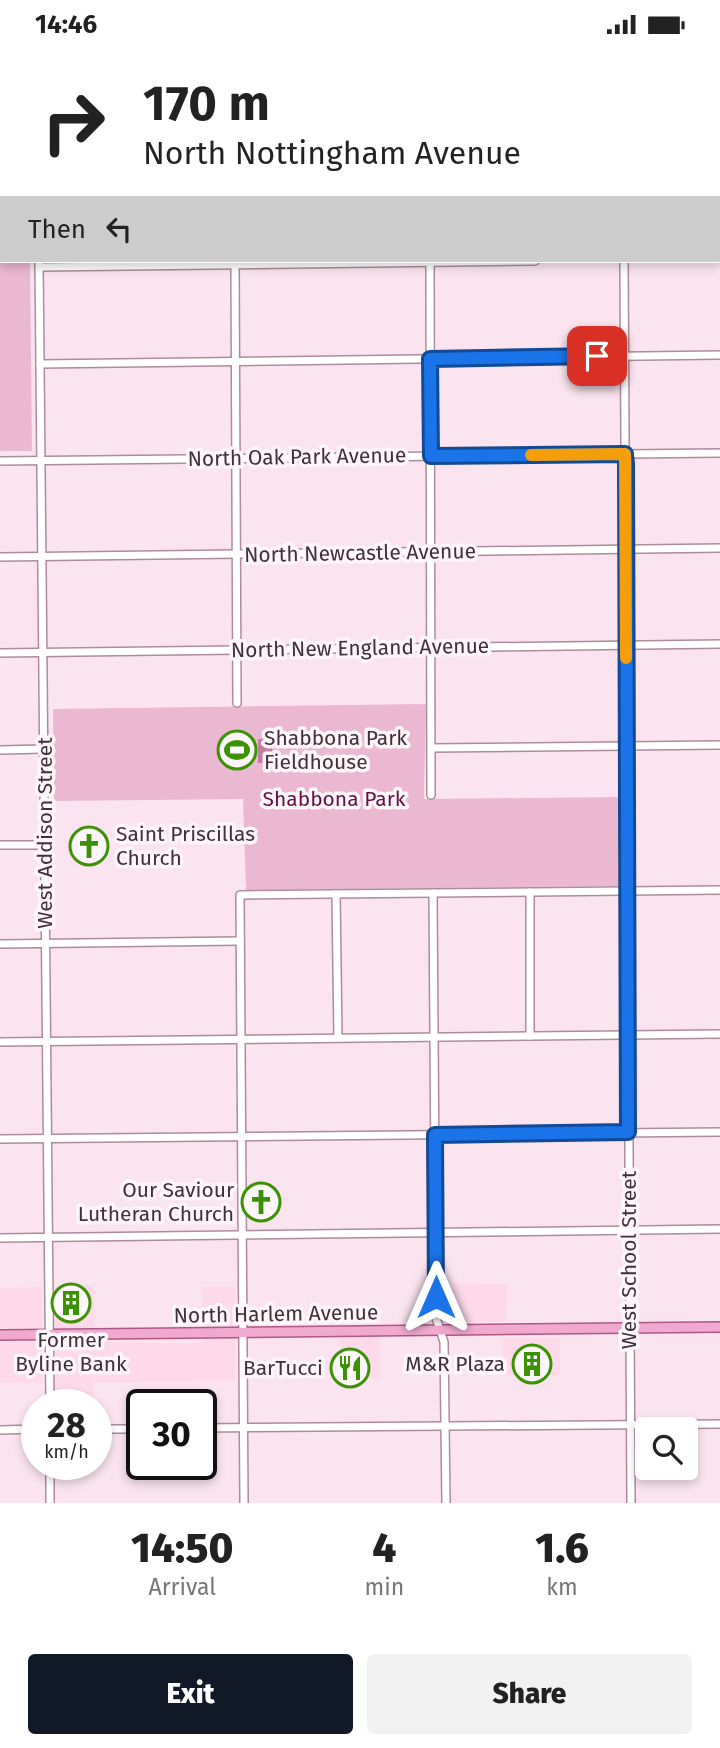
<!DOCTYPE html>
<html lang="en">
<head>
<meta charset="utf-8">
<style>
	:root { --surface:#fff; --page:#f2f2f2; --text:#222; --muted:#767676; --accent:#111827 }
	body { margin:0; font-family:"Fira Sans",sans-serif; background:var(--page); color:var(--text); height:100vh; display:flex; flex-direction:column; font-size:26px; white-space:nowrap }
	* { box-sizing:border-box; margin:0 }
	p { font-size:23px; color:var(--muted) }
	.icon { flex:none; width:38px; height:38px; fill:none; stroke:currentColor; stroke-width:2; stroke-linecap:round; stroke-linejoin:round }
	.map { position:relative; height:1454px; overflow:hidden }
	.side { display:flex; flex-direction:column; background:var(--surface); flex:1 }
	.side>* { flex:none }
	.guide { position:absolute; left:0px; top:0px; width:721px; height:214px; box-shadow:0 4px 10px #0003; background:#fff; color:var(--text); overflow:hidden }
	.tools { position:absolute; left:635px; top:1368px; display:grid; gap:14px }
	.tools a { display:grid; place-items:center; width:63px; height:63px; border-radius:7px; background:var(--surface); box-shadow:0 4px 10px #0003; font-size:35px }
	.speed { position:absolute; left:21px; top:1340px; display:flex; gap:14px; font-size:35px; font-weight:700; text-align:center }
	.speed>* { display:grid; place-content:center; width:91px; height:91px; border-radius:50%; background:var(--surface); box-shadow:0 4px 10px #0003; line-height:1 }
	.speed small { font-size:18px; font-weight:400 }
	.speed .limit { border:4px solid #111; border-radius:10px; background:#fff; color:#111 }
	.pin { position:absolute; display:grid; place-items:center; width:60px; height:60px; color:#fff; margin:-30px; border-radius:14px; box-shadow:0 4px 10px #0006 }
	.me { position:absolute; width:77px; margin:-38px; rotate:0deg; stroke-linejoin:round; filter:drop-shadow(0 0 5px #0008) }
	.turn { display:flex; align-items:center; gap:24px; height:147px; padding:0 28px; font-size:32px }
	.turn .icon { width:91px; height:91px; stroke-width:2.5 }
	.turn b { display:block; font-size:49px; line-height:60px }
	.then { display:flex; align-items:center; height:66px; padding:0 28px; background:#0003; gap:14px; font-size:26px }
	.eta { display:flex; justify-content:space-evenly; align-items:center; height:119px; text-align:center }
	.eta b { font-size:42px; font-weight:800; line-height:49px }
	.primary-button { display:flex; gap:14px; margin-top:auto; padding:14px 28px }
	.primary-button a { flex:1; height:80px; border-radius:7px; background:var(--accent); color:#fff; font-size:28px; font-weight:800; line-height:80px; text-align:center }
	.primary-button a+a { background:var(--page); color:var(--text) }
	.status { display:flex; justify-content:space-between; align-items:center; height:49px; padding:0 35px; background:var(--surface); direction:ltr }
	.status svg { height:19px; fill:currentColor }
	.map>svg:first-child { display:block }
	.built { fill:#fdd9ea }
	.green { fill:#ebb8d1 }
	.water { fill:#c27da0 }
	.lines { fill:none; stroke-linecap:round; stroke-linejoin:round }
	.minor-casing { stroke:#ae8b9c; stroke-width:10 }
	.major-casing { stroke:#ad5987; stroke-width:12 }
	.minor { stroke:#fff; stroke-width:7 }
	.major { stroke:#f1a9d0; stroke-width:9 }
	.route-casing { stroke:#114b97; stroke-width:18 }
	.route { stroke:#1a73e8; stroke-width:12 }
	.slow { stroke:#f59e0b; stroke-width:12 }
	.labels { text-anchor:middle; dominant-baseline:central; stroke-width:7; stroke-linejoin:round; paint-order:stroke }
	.street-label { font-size:21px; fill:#403138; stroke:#fef6fa }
	.poi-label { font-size:21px; fill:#403138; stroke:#fef6fa; text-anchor:end }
	.park-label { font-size:21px; fill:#641044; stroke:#fef6fa }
</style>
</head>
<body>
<div class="status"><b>14:46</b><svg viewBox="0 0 49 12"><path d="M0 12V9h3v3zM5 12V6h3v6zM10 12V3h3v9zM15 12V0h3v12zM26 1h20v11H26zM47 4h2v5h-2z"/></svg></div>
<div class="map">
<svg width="720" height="1454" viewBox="0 0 720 1454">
	<rect width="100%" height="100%" fill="#fbe4ef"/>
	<g class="built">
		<polygon points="507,1234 506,1273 443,1273 443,1235"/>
		<polygon points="55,1236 94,1236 95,1293 203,1294 202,1238 235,1238 235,1332 94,1333 94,1356 56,1356"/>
		<polygon points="42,1238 42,1279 0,1279 0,1239"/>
		<polygon points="340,1288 380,1288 380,1329 341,1330"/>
		<rect x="503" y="1289" width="57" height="37"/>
		<polygon points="0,1293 41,1293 42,1334 0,1334"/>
	</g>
	<g class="green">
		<polygon points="0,0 28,0 2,2 2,212 30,212 32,402 0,402"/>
		<polygon points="426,655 424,750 619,748 620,837 246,841 243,750 54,752 53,660"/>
	</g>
	<rect class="water" x="258" y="690" width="14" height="24"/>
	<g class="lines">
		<defs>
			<g id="minor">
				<polyline points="37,0 37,2"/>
				<polyline points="232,0 232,2"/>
				<polyline points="428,0 428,2"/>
				<polyline points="624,0 624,2"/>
				<polyline points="719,113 720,113"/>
				<polyline points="719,209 720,209"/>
				<polyline points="39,212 50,1356"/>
				<polyline points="430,212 431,746"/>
				<polyline points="624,212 631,1454"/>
				<polyline points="235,214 237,654"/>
				<polyline points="40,218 535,212"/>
				<polyline points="40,315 720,306"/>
				<polyline points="0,412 720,404"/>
				<polyline points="0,508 720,499"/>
				<polyline points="0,604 720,595"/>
				<polyline points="432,699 720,696"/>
				<polyline points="0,701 44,700"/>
				<polyline points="0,796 45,796"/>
				<polyline points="530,843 530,987"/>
				<polyline points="433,844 436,1269 444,1293 446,1454"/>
				<polyline points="336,845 338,989"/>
				<polyline points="0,895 240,892"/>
				<polyline points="0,993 720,985"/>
				<polyline points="0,1090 720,1083"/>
				<polyline points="0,1189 720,1180"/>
				<polyline points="201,1379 720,1375"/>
				<polyline points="96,1380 142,1380"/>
				<polyline points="0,1381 37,1380"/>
				<polyline points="50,1416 50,1454"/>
				<polyline points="244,1454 240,846 720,841"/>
			</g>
			<polyline id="major" points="0,1286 720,1278"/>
		</defs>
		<use href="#minor" class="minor-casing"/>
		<use href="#major" class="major-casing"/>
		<use href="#minor" class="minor"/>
		<use href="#major" class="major"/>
	</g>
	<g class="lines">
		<defs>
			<polyline id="route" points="436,1248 435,1086 628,1083 626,415 625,405 431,407 430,310 597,307"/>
		</defs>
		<use href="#route" class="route-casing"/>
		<use href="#route" class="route"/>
		<polyline class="slow" points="531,406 625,405 626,609"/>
	</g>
	<defs>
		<symbol id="stadium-ring" viewBox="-11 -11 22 22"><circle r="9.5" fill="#fef6fa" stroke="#3b9303" stroke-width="1.5"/><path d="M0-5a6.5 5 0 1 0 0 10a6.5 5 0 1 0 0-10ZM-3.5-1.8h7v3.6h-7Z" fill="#3b9303"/></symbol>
		<symbol id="church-ring" viewBox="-11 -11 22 22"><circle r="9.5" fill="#fef6fa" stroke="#3b9303" stroke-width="1.5"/><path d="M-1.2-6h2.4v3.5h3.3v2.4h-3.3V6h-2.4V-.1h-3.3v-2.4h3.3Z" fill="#3b9303"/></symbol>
		<symbol id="building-ring" viewBox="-11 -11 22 22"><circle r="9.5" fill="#fef6fa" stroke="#3b9303" stroke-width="1.5"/><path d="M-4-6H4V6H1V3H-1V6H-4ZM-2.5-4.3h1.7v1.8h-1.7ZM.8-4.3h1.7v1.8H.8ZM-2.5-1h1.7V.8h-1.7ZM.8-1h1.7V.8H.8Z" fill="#3b9303"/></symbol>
		<symbol id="restaurant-ring" viewBox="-11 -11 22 22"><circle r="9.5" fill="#fef6fa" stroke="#3b9303" stroke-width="1.5"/><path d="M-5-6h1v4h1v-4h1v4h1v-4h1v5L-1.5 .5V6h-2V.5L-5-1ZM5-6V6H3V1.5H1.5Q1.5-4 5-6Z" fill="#3b9303"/></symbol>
	</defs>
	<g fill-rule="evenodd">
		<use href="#stadium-ring" x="215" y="679" width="44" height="44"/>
		<use href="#church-ring" x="67" y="775" width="44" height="44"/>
		<use href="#church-ring" x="239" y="1131" width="44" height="44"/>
		<use href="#building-ring" x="49" y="1232" width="44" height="44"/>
		<use href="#building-ring" x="510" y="1293" width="44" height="44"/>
		<use href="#restaurant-ring" x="328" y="1297" width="44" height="44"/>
	</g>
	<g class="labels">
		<g class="street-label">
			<text transform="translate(297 408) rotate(-1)">North Oak Park Avenue</text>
			<text transform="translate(360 504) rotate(-1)">North Newcastle Avenue</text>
			<text transform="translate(360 599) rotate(-1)">North New England Avenue</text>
			<text transform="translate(45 784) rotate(-90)">West Addison Street</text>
			<text transform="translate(629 1211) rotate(-90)">West School Street</text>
			<text transform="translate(276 1265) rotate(-1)">North Harlem Avenue</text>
		</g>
		<g class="poi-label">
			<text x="264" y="689" text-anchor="start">Shabbona Park<tspan x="264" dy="24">Fieldhouse</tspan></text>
			<text x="116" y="785" text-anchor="start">Saint Priscillas<tspan x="116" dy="24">Church</tspan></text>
			<text x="234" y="1141">Our Saviour<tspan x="234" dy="24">Lutheran Church</tspan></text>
			<text x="71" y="1291" text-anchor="middle">Former<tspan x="71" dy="24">Byline Bank</tspan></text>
			<text x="505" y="1315">M&amp;R Plaza</text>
			<text x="323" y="1319">BarTucci</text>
		</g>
		<g class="park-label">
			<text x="334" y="750">Shabbona Park</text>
		</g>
	</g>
</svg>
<div class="tools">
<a><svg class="icon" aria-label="search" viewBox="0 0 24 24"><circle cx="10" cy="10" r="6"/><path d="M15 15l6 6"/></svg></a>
</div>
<div class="speed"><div>28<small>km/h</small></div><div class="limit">30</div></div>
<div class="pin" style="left:597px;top:307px;background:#d93025"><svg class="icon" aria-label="arrive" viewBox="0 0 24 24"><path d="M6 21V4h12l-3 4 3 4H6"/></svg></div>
<svg class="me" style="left:436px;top:1248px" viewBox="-20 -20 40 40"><path d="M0-17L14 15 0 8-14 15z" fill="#1a73e8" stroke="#fff" stroke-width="4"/></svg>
<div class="guide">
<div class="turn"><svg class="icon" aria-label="right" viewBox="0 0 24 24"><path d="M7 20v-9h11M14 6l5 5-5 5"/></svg><div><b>170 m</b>North Nottingham Avenue</div></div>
<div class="then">Then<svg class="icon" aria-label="left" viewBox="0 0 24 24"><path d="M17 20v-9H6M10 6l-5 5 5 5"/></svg></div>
</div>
</div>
<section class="side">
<div class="eta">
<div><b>14:50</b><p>Arrival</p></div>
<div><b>4</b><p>min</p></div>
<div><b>1.6</b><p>km</p></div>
</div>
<div class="primary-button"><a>Exit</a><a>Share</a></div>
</section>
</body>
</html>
